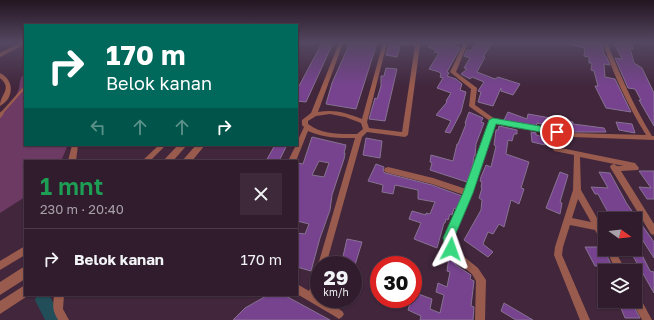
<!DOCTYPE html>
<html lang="id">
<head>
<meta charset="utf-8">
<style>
	:root { --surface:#311c2d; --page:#3d2939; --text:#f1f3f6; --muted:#a8a1aa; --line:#4c3a49 }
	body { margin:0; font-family:"Golos Text",sans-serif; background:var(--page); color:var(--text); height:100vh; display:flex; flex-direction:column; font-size:15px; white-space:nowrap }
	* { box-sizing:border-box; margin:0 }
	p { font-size:13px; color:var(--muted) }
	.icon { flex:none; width:22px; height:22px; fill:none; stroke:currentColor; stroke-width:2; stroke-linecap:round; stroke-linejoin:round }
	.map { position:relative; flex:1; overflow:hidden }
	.drawer { position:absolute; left:24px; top:160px; width:274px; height:136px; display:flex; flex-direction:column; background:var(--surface); border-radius:0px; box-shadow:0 1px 3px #0004,0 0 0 1px var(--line) }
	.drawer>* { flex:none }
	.guide { position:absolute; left:24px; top:24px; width:274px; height:122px; border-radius:0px; box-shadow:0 1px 3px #0004,0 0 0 1px var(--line); background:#00695c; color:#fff; overflow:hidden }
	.needle { width:26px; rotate:105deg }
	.controls { position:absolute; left:598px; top:212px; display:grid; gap:8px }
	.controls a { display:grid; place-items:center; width:44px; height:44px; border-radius:0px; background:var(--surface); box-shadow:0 1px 3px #0004,0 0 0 1px var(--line); font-size:20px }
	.speed { position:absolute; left:310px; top:256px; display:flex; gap:8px; font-size:20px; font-weight:700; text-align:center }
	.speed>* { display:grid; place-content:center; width:52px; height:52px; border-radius:50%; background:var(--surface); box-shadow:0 1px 3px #0004,0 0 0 1px var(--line); line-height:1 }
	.speed small { font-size:10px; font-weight:400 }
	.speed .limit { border:6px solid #d22; background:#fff; color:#111 }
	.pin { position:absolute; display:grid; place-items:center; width:34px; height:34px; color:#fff; margin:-17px; border:2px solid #fff; border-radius:50%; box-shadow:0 1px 4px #0007 }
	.me { position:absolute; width:44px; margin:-22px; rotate:4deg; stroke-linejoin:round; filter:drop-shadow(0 0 3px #0008) }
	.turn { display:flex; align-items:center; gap:14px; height:84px; padding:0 16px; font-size:18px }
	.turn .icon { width:52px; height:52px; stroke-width:2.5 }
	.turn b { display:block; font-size:28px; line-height:34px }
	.lanes { display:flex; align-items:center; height:38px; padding:0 16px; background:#0003; justify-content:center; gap:20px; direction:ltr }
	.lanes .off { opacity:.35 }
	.round { display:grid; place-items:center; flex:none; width:42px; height:42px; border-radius:0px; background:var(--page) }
	.head { display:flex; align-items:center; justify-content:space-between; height:68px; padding:0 16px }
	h1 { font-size:24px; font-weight:600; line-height:30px; color:#1e9e55 }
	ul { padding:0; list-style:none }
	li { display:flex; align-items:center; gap:12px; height:60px; padding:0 16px; border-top:1px solid var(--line) }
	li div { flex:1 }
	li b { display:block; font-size:15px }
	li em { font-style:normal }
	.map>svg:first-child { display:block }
	.green { fill:#6d3a64 }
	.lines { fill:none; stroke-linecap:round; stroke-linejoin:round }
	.river { fill:#214e58; fill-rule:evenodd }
	.building { fill:#77438f; stroke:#877292; fill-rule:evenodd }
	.service-far1 { stroke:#995b4d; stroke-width:2.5 }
	.service { stroke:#995b4d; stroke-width:3.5 }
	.minor { fill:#995b4d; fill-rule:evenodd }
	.tertiary { fill:#995b4d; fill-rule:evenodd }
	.route { fill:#38d880; stroke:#248c53 }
</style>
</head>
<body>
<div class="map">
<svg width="654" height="320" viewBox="0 0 654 320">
	<rect width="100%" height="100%" fill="#41263c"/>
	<path class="green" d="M 25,73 L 25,145 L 68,145 L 61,161 L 25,161 L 25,197 L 0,213 L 0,114 C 6,107 15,100 18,91 C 21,84 18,79 25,73 Z"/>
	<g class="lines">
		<polygon class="river" points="37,295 49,295 63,320 45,320 35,300"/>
	</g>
	<g class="building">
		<polygon points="322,43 333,43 306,102 297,101 297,85 299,86"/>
		<polygon points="350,43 377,43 356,109 326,104 332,83"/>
		<polygon points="432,43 458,43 454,46 460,48 447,72 449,73 447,76 456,79 462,84 460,90 466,92 461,112 450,133 445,132 451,121 436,115 447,102 446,101 451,93 437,88 443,78 440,77 441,74 439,72 429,69 439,53 434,52 436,50 428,47"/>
		<polygon points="477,43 492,43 483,57 485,57 477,72 495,79 498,77 520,84 513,95 501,91 501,88 493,106 478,102 481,92 478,91 484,82 472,77 470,79 461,74 467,69 464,68 470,58 464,56 467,50 470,51"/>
		<polygon points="571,43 602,43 604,55 606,56 610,65 604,64 605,77 615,79 631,112 606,108 595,86 598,86 594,71 591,70 592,63 589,63 589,57 584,56 585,48 571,45"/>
		<polygon points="614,43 631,43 633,49 630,48 634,63 642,68 654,93 654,126 639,100 641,100 635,89 628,88 615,58 622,59"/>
		<polygon points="389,45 400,46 397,57 386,55"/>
		<polygon points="386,68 397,69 385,121 369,119 375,98 377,99 381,86 381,76 384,76"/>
		<polygon points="469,112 483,118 481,122 484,123 476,144 475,156 474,156 473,164 467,182 430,170 432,163 430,162 431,155 453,161 457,144 458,144 466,124 465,123"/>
		<polygon points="508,112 527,119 528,114 573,122 573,124 604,128 606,132 575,132 537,123 536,126 511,122 504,120"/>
		<polygon points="616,122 632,124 635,133 619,130"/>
		<polygon points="499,126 517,130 517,134 514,134 512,141 508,140 506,154 529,162 521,188 524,189 519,204 511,200 504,227 499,224 493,234 488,232 483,244 493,252 488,257 464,240 481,210 482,200 479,198 482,188 481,187 482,182 480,181 481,177 486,165 491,167 496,146 494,145 496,130 498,130"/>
		<polygon points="531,132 536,133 536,135 544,137 545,145 532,142"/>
		<path d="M 312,137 L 346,145 L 344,153 L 345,153 L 344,159 L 332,195 L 330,210 L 320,238 L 311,271 L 297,267 L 297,233 L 305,234 L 309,224 L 297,221 L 297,167 L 298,163 L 303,164 ZM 319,161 L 329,163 L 324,177 L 312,175 Z"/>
		<polygon points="366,138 382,141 380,158 363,155"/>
		<polygon points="275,145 287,145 279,161 266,161"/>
		<polygon points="376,164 384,167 383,171 385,173 432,185 462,196 456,209 454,208 452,215 450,214 448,220 446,219 445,223 444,223 437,248 414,239 421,223 409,219 412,211 426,215 426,213 430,214 435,202 418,199 418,190 395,185 393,194 382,192 383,185 368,181"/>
		<polygon points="639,171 654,171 654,199 647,199 639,187 651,188"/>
		<polygon points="560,172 568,175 560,202 562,203 560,214 546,208"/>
		<polygon points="599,172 610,173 627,204 654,242 654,258 638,233 635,235 635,219 611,218 598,194 595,194 591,187 608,188"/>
		<polygon points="347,239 362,242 355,265 341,265"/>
		<polygon points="585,247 603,247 614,271 601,271 598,266 595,266"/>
		<polygon points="629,249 639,249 650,271 654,272 654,293"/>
		<polygon points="449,257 457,266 471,275 470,279 474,281 471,306 474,307 473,320 420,320 421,316 408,310 411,300 413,300 413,292 432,299 430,309 440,313 444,295 436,292 438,283 447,287 450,272 447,271"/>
		<polygon points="268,295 284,295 330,320 233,320 245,308"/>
		<polygon points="618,301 631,301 640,318 625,318"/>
		<polygon points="504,303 533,320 516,320 501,311"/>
	</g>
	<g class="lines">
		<polyline class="service-far1" points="1,114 25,87"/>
		<polyline class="service" points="0,116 2,113"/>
		<g class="minor">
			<polygon points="20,43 25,43 25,44 0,57 0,53"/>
			<path d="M 339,43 L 343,43 L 318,112 C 335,109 346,113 362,119 L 383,43 L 387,43 L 367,122 L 369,128 L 402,132 L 415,46 L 394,44 L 392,43 L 420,43 L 420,45 L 408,135 L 405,137 L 367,132 L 362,137 L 326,265 L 319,265 L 319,268 L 318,265 L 355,138 C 339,138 323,138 308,131 L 296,161 L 288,161 L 296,145 L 297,145 L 297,142 L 304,127 L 302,125 L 302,120 L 311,113 ZM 330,114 L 345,117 L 361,123 L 363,129 L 357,134 C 341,134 322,135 308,124 L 308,121 L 316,116 Z"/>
			<path d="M 464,43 L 468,43 L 456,72 L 477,88 L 475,105 L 495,119 L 511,123 L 572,133 L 646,135 C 628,106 614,76 603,43 L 607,43 C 621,76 633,105 652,136 L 654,136 L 654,140 L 572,137 L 511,127 L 495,123 L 472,193 L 453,238 L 455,248 L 457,251 L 478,268 L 486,280 L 485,320 L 475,320 L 476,281 L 472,274 L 451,257 L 447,249 L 445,238 L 464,195 L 432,184 L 388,173 L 385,172 L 384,170 L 385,168 L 388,167 L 433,178 L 466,189 L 490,121 L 470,107 L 469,106 L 471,89 L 450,72 Z"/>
			<path d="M 0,73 C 15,80 14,99 0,106 C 0,94 13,89 0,78 Z"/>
			<polygon points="72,145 78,145 76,161 68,161"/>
			<polygon points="159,145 166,145 150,161 142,161"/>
			<path d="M 554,147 L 556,147 L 635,163 L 639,168 L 638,170 L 621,171 L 654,224 L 654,235 L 651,234 L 610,167 L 611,165 L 614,164 L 617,166 L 624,166 L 580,157 L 581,190 L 605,232 L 605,244 L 602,243 L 595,230 L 570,225 L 563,247 L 562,255 L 590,320 L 580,320 L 554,255 L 555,247 L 573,190 L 574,155 L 554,151 L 553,149 ZM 578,199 L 591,222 L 572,218 Z"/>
			<polygon points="25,246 25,255 0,270 0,261"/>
			<polygon points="606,249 614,249 626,271 616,271"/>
			<polygon points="319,270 319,290 317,296 319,297 319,299 323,299 342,311 344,314 342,317 339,319 336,317 297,294 297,284 309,291 316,271"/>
			<polygon points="635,292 638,294 652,320 642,320 632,301 635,301"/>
			<path d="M 54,295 L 64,295 L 63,309 L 69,320 L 58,320 C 52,309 53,307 54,295 Z"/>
		</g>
		<g class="tertiary">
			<polygon points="178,145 187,145 173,161 163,161"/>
			<polygon points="196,145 205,145 192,161 182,161"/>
			<polygon points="25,266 25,279 0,295 0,282"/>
			<polygon points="25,285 25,295 29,295 0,314 0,301"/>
		</g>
	</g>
	<linearGradient id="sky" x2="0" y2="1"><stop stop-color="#241521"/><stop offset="0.49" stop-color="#544761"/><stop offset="1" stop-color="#544761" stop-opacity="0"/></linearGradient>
	<rect width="654" height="87" fill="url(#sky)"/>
	<polygon class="route" points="493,118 557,129 561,132 557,135 496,124 473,193 454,238 456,249 455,252 451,254 447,252 443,238 463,193 489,120"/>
</svg>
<div class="controls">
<a><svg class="needle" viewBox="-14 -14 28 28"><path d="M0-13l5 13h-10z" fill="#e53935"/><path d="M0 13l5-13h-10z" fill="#a8a1aa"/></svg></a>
<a><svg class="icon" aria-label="layers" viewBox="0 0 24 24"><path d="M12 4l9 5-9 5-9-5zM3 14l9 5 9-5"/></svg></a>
</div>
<div class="speed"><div>29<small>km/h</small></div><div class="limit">30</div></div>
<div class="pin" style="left:557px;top:132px;background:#d93025"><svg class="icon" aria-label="arrive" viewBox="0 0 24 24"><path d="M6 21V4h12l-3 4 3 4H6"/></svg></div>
<svg class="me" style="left:451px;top:249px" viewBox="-20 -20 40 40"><path d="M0-17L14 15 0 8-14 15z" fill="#38d880" stroke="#fff" stroke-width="4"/></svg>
<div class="guide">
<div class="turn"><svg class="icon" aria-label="right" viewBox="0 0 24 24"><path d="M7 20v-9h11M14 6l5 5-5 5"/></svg><div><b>170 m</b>Belok kanan</div></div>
<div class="lanes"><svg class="icon off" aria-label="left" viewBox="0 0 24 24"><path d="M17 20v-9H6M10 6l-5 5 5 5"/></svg><svg class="icon off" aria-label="ahead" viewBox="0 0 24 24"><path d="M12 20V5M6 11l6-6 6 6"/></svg><svg class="icon off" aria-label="ahead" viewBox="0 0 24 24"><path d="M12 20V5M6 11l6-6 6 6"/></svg><svg class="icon" aria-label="right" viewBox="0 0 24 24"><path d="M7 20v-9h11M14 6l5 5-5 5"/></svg></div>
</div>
<section class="drawer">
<div class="head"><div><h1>1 mnt</h1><p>230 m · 20:40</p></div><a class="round"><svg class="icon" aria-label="close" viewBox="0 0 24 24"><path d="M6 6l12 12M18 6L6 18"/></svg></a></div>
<ul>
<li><svg class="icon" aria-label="right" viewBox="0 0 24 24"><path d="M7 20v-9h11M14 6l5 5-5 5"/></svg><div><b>Belok kanan</b></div><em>170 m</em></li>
</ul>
</section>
</div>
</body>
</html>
